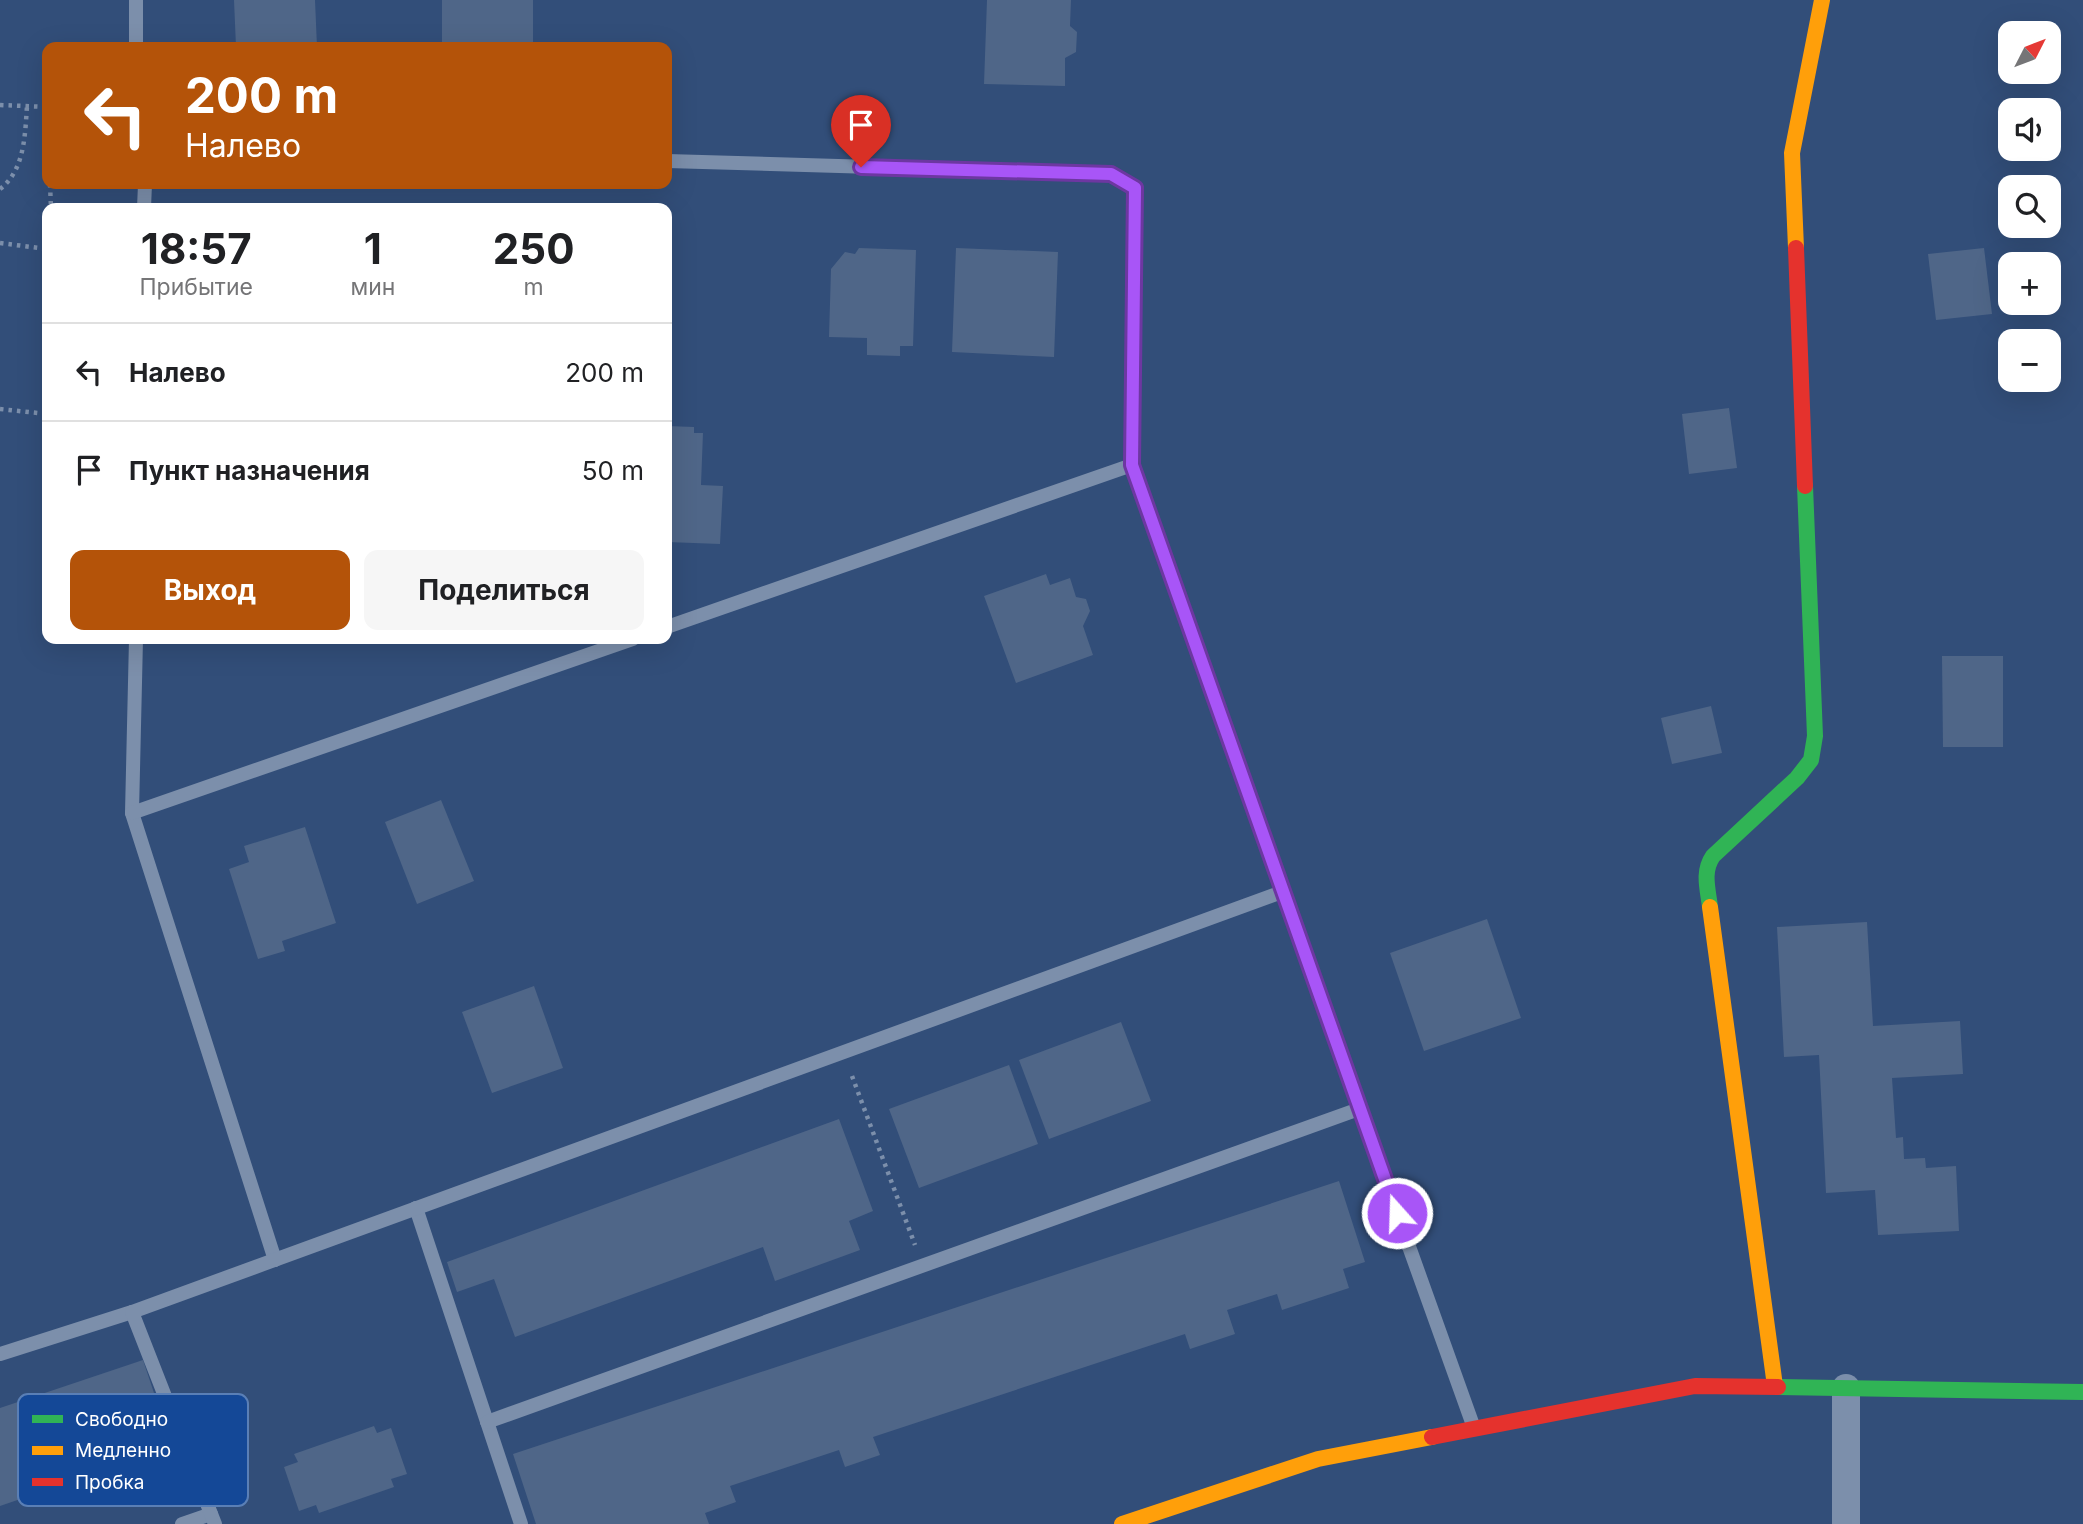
<!DOCTYPE html>
<html lang="ru">
<head>
<meta charset="utf-8">
<style>
	:root { --surface:#fff; --page:#f6f6f6; --text:#202124; --muted:#757577; --line:#e0e0e0; --accent:#b45309 }
	body { margin:0; font-family:Inter,sans-serif; background:var(--page); color:var(--text); height:100vh; display:flex; flex-direction:column; font-size:26px; white-space:nowrap }
	* { box-sizing:border-box; margin:0 }
	p { font-size:23px; color:var(--muted) }
	.icon { flex:none; width:38px; height:38px; fill:none; stroke:currentColor; stroke-width:2; stroke-linecap:round; stroke-linejoin:round }
	.map { position:relative; flex:1; overflow:hidden }
	.panel { position:absolute; left:42px; top:203px; width:630px; height:441px; display:flex; flex-direction:column; background:var(--surface); border-radius:14px; box-shadow:0 7px 28px #0002 }
	.panel>* { flex:none }
	.guide { position:absolute; left:42px; top:42px; width:630px; height:147px; border-radius:14px; box-shadow:0 7px 28px #0002; background:#b45309; color:#fff; overflow:hidden }
	.needle { width:46px; rotate:48deg }
	.controls { position:absolute; left:1998px; top:21px; display:grid; gap:14px }
	.controls a { display:grid; place-items:center; width:63px; height:63px; border-radius:14px; background:var(--surface); box-shadow:0 7px 28px #0002; font-size:35px }
	.pin { position:absolute; display:grid; place-items:center; width:60px; height:60px; color:#fff; margin:-72px -30px; border-radius:50% 50% 50% 0; rotate:-45deg; box-shadow:0 0 7px #0007 }
	.pin .icon { rotate:45deg }
	.me { position:absolute; width:77px; margin:-38px; rotate:340deg; stroke-linejoin:round; filter:drop-shadow(0 0 5px #0008) }
	.turn { display:flex; align-items:center; gap:24px; height:147px; padding:0 28px; font-size:32px }
	.turn .icon { width:91px; height:91px; stroke-width:2.5 }
	.turn b { display:block; font-size:49px; line-height:60px }
	.eta { display:flex; justify-content:space-evenly; align-items:center; height:119px; text-align:center }
	.eta b { font-size:42px; font-weight:700; line-height:49px }
	.action { display:flex; gap:14px; margin-top:auto; padding:14px 28px }
	.action a { flex:1; height:80px; border-radius:14px; background:var(--accent); color:#fff; font-size:28px; font-weight:700; line-height:80px; text-align:center }
	.action a+a { background:var(--page); color:var(--text) }
	ul { padding:0; list-style:none }
	li { display:flex; align-items:center; gap:21px; height:98px; padding:0 28px; border-top:2px solid var(--line) }
	li div { flex:1 }
	li b { display:block; font-size:26px }
	li em { font-style:normal }
	.map>svg:first-child { display:block }
	.building { fill:#4f6688 }
	.lines { fill:none; stroke-linecap:round; stroke-linejoin:round }
	.path { stroke:#7c8fab; stroke-width:4.5; stroke-dasharray:3.5 5; stroke-linecap:butt }
	.lane { stroke:#7c8fab; stroke-width:14 }
	.street { stroke:#7c8fab; stroke-width:28 }
	.fast { stroke:#30b455; stroke-width:16 }
	.slow { stroke:#ff9f0a; stroke-width:16 }
	.jam { stroke:#e5322d; stroke-width:16 }
	.route-casing { stroke:#6d37a1; stroke-width:18 }
	.route { stroke:#a855f7; stroke-width:12 }
	.key { fill:#144897; stroke:#5a7fb6; stroke-width:2 }
	.key-label { font-size:19px; fill:#fff }
</style>
</head>
<body>
<div class="map">
<svg width="2083" height="1524" viewBox="0 0 2083 1524">
	<rect width="100%" height="100%" fill="#324e79"/>
	<g class="building">
		<polygon points="234,0 315,0 317,47 236,47"/>
		<rect x="442" y="0" width="91" height="47"/>
		<polygon points="987,0 1071,0 1070,26 1077,32 1076,52 1065,58 1065,86 984,84"/>
		<polygon points="859,248 916,250 913,346 900,346 900,356 867,355 867,338 829,337 831,269 845,252 855,254"/>
		<polygon points="956,248 1058,252 1054,357 952,352"/>
		<polygon points="1984,248 1992,314 1936,320 1928,254"/>
		<polygon points="1729,408 1737,468 1689,474 1682,414"/>
		<polygon points="667,426 694,427 694,433 703,433 701,485 723,486 720,544 667,542"/>
		<polygon points="1046,574 1050,585 1070,578 1076,597 1086,599 1090,611 1083,626 1093,655 1016,683 984,596"/>
		<polygon points="1942,656 2003,656 2003,747 1943,747"/>
		<polygon points="1711,706 1722,753 1672,764 1661,718"/>
		<polygon points="441,800 474,881 417,904 385,822"/>
		<polygon points="305,827 336,923 282,941 285,951 258,959 229,869 249,862 244,846"/>
		<polygon points="1487,919 1521,1018 1424,1051 1390,953"/>
		<polygon points="1867,922 1873,1026 1960,1021 1963,1074 1892,1078 1896,1138 1903,1137 1904,1159 1925,1158 1926,1168 1956,1166 1959,1231 1878,1235 1875,1190 1826,1193 1819,1055 1784,1057 1777,927"/>
		<polygon points="534,986 563,1068 492,1093 462,1012"/>
		<polygon points="1121,1022 1151,1101 1049,1139 1019,1060"/>
		<polygon points="1009,1065 1038,1144 919,1188 889,1109"/>
		<polygon points="839,1119 873,1211 849,1221 860,1250 775,1281 763,1247 515,1337 494,1279 457,1292 447,1262"/>
		<polygon points="1339,1181 1365,1262 1343,1269 1349,1288 1282,1310 1277,1294 1227,1310 1235,1334 1190,1349 1185,1334 873,1437 880,1455 845,1467 839,1450 730,1486 736,1502 705,1513 709,1524 536,1524 513,1454"/>
		<polygon points="143,1360 172,1447 0,1506 0,1408"/>
		<polygon points="374,1426 377,1433 391,1428 407,1474 391,1479 394,1487 319,1513 316,1505 299,1511 284,1467 298,1462 294,1454"/>
	</g>
	<g class="lines">
		<g class="path">
			<polyline points="0,105 47,107"/>
			<polyline points="50,184 51,208"/>
			<path d="M 0,189 C 25,170 25,134 27,106"/>
			<polyline points="0,243 47,249"/>
			<polyline points="0,409 47,414"/>
			<polyline points="852,1076 915,1245"/>
		</g>
		<g class="lane">
			<polyline points="136,0 136,47"/>
			<polyline points="667,161 1111,174 1135,188 1132,465 1282,892"/>
			<polyline points="144,208 145,184"/>
			<polyline points="667,627 1132,465"/>
			<polyline points="136,639 132,813 275,1260"/>
			<polyline points="132,813 633,639"/>
			<polyline points="416,1208 521,1524"/>
			<polyline points="0,1354 132,1312"/>
			<polyline points="487,1422 1359,1109"/>
			<polyline points="182,1524 211,1514"/>
			<polyline points="215,1524 132,1312 1282,892 1474,1428"/>
		</g>
		<polyline class="street" points="1846,1524 1846,1388"/>
		<g class="fast">
			<path d="M 1710,907 C 1708,889 1702,872 1713,856 L 1797,778 L 1811,760 L 1815,736 L 1805,486"/>
			<polyline points="1778,1387 2083,1392"/>
		</g>
		<g class="slow">
			<polyline points="1796,248 1792,153 1822,0"/>
			<polyline points="1710,907 1775,1386"/>
			<polyline points="1122,1524 1318,1459 1432,1437"/>
		</g>
		<g class="jam">
			<polyline points="1796,248 1805,486"/>
			<polyline points="1432,1437 1695,1386 1778,1387"/>
		</g>
	</g>
	<g class="lines">
		<defs>
			<polyline id="route" points="861,167 1111,174 1135,188 1132,465 1397,1213"/>
		</defs>
		<use href="#route" class="route-casing"/>
		<use href="#route" class="route"/>
	</g>
	<rect x="18" y="1394" width="230" height="112" rx="10" class="key"/>
	<rect x="32" y="1415" width="31" height="8" fill="#30b455"/>
	<rect x="32" y="1446" width="31" height="9" fill="#ff9f0a"/>
	<rect x="32" y="1478" width="31" height="8" fill="#e5322d"/>
	<g class="key-label">
		<text x="75" y="1426">Свободно</text>
		<text x="75" y="1457">Медленно</text>
		<text x="75" y="1489">Пробка</text>
	</g>
</svg>
<div class="controls">
<a><svg class="needle" viewBox="-14 -14 28 28"><path d="M0-13l5 13h-10z" fill="#e53935"/><path d="M0 13l5-13h-10z" fill="#757577"/></svg></a>
<a><svg class="icon" aria-label="sound" viewBox="0 0 24 24"><path d="M4 9h4l5-4v14l-5-4H4zM17 9q2 3 0 6"/></svg></a>
<a><svg class="icon" aria-label="search" viewBox="0 0 24 24"><circle cx="10" cy="10" r="6"/><path d="M15 15l6 6"/></svg></a>
<a>+</a>
<a>−</a>
</div>
<div class="pin" style="left:861px;top:167px;background:#d93025"><svg class="icon" aria-label="arrive" viewBox="0 0 24 24"><path d="M6 21V4h12l-3 4 3 4H6"/></svg></div>
<svg class="me" style="left:1397px;top:1213px" viewBox="-20 -20 40 40"><circle r="17" fill="#a855f7" stroke="#fff" stroke-width="3"/><path d="M0-11L8 9 0 5-8 9z" fill="#fff"/></svg>
<div class="guide">
<div class="turn"><svg class="icon" aria-label="left" viewBox="0 0 24 24"><path d="M17 20v-9H6M10 6l-5 5 5 5"/></svg><div><b>200 m</b>Налево</div></div>
</div>
<section class="panel">
<div class="eta">
<div><b>18:57</b><p>Прибытие</p></div>
<div><b>1</b><p>мин</p></div>
<div><b>250</b><p>m</p></div>
</div>
<ul>
<li><svg class="icon" aria-label="left" viewBox="0 0 24 24"><path d="M17 20v-9H6M10 6l-5 5 5 5"/></svg><div><b>Налево</b></div><em>200 m</em></li>
<li><svg class="icon" aria-label="arrive" viewBox="0 0 24 24"><path d="M6 21V4h12l-3 4 3 4H6"/></svg><div><b>Пункт назначения</b></div><em>50 m</em></li>
</ul>
<div class="action"><a>Выход</a><a>Поделиться</a></div>
</section>
</div>
</body>
</html>
